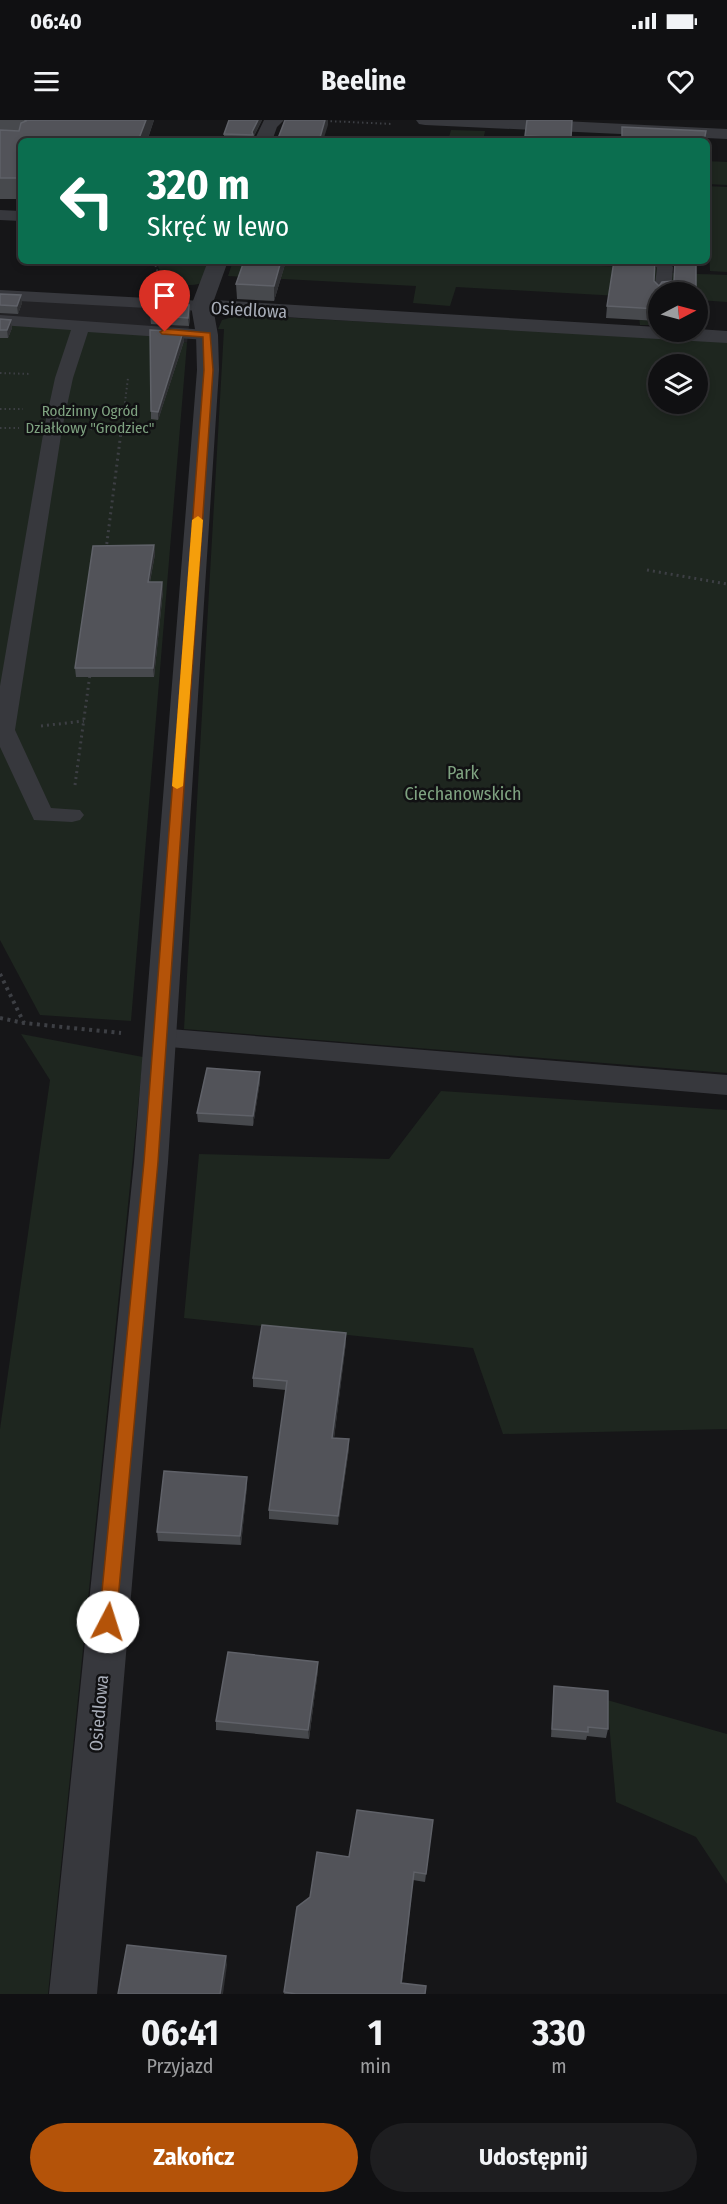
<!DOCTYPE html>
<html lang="pl">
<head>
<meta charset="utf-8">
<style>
	:root { --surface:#101012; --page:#1e1e20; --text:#f1f3f6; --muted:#9c9d9f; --line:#303032; --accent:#b45309 }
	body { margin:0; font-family:"Fira Sans Condensed",sans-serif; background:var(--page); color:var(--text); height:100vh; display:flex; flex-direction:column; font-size:22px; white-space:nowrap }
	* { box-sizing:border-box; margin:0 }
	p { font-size:20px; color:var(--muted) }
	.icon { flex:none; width:33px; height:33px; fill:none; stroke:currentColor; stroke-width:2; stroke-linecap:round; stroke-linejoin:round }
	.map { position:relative; height:1874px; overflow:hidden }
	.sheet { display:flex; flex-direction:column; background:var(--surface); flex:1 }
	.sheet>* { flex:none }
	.guide { position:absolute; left:18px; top:18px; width:692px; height:126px; border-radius:9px; box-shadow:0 3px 9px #0003,0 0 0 2px var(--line); background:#0b6e4f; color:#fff; overflow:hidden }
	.needle { width:39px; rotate:84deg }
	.tools { position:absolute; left:648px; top:162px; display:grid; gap:12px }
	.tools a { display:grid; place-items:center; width:60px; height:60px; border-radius:50%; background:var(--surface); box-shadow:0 3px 9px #0003,0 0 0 2px var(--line); font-size:30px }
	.pin { position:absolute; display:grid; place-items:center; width:51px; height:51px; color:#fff; margin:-62px -26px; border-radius:50% 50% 50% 0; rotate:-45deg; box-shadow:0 0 6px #0007 }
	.pin .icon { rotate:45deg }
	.me { position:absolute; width:66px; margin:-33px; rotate:5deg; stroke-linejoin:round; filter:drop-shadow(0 0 4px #0008) }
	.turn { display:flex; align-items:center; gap:21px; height:126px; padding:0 30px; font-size:27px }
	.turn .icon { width:78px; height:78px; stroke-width:2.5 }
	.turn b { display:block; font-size:42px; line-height:51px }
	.eta { display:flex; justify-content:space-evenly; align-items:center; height:102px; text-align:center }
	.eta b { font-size:36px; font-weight:700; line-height:42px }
	.button { display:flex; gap:12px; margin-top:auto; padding:12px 30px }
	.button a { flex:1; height:69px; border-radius:36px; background:var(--accent); color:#fff; font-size:24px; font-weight:700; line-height:69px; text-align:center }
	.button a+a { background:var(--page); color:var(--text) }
	.status { display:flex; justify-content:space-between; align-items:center; height:42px; padding:0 30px; background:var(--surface); direction:ltr }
	.status svg { height:16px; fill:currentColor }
	header { display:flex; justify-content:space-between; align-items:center; height:78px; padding:0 30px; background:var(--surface); font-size:27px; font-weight:700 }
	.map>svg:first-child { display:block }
	.built { fill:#222225 }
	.green { fill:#1e261f; fill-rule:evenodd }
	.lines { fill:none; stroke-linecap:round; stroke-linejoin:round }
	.path-far2 { stroke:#3d3f44; stroke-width:2; stroke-dasharray:1.5 3; stroke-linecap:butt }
	.path-far1 { stroke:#3d3f44; stroke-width:3; stroke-dasharray:2 4; stroke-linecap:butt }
	.path { stroke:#3d3f44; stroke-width:4; stroke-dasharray:3 4.5; stroke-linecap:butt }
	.lane { fill:#37383d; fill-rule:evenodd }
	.street { fill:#37383d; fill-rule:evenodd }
	.wall { fill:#47494d }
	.shaded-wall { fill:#2f3033 }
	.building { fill:#525359; stroke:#5f6168; stroke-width:1.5 }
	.route { fill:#b45309; stroke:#753606; stroke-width:1.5 }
	.slow { fill:#f59e0b }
	.labels { text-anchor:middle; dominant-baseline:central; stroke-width:5; stroke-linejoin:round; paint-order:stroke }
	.far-park-label { font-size:15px; fill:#7fa381; stroke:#111113 }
	.street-label { font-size:18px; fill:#a8adb8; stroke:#111113 }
	.park-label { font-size:18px; fill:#7fa381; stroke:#111113 }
</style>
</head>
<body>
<div class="status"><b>06:40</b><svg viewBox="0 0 49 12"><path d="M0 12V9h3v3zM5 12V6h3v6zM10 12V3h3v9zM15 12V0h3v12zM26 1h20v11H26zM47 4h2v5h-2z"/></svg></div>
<header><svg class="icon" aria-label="menu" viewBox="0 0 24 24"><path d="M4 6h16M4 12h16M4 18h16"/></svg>Beeline<svg class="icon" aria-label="heart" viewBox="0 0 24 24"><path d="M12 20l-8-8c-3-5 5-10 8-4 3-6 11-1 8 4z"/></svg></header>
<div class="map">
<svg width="727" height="1874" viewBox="0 0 727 1874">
	<rect width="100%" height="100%" fill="#161618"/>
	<polygon class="built" points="0,179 191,189 187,223 163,215 0,204"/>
	<g class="green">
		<polygon points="451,10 485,11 483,21 448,21"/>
		<polygon points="706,41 727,42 727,65 707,64"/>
		<polygon points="706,66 727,67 727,152 710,151"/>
		<path d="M 156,141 L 211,141 L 202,163 C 180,169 163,163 156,141 Z"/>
		<polygon points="233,141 600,141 600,146 657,148 652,205 640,205 637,177 456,167 450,186 413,183 416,166 228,156"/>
		<polygon points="672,153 727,155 727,182 698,180 698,172 669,172"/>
		<path d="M 241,195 L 727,221 L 727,953 L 184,909 L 224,209 L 218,209 L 222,200 ZM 658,244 L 698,244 L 698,284 L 658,284 Z"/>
		<polygon points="0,204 163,215 187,223 131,901 40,895 0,820"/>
		<polygon points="21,914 143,937 48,1874 0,1874 0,1309 50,960"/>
		<polygon points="441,971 727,990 727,1309 503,1314 473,1228 184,1198 199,1034 389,1039"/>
		<polygon points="607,1580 727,1614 727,1764 696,1717 616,1682"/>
	</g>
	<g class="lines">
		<g class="path-far2">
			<polyline points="326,1 393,4"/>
			<polyline points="154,141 158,153"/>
			<polyline points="0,253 31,254"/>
			<polyline points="0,289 23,289"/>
			<polyline points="0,308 19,308"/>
			<polyline points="86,309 122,310"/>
			<polyline points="121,314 128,258"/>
		</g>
		<g class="path-far1">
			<polyline points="106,430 121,312"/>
			<polyline points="647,450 727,464"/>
			<polyline points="41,606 84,601"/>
			<polyline points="75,665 90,554"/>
		</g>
		<g class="path">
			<polyline points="0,854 24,903 121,913"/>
			<polyline points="0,898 24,903"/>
		</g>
		<g class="lane">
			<polygon points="0,90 21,91 21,101 0,100"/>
			<polygon points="651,141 668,141 673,147 671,172 658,172 658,176 654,172 657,148"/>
			<polygon points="0,170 202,181 208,182 211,186 208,190 202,191 0,180"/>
			<polygon points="0,195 207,210 213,211 216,215 213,219 207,220 88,212 73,258 62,309 15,610 51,688 80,690 84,695 80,700 72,702 34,700 0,627 0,566 44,309 55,258 71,210 0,205"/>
			<polygon points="158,908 727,955 727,975 158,926 149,924 145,917 149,910"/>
		</g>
		<g class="street">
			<polygon points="264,0 284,0 277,7 272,21 254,21"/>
			<polygon points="416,0 542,0 727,9 727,19 425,5 419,4"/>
			<polygon points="208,141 228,141 214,180 658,207 658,212 698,212 698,209 727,211 727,223 214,193 218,215 219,250 168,1042 97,1874 49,1874 134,1042 197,250 196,215 191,186"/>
		</g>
	</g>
	<g class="wall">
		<polygon points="0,0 154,0 147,21 21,21 21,79 0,79"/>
		<polygon points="229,0 262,0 253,18 253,21 224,21 224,14"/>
		<polygon points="527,0 572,0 570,21 525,21"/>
		<polygon points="244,141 286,141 274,181 237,179 236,164"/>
		<polygon points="670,141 696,141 696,172 658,172 658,201 606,198 607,186 654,161 659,166 674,161 675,146"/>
		<polygon points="0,174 21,175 22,183 18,194 0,193"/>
		<polygon points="189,185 190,193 189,206 151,204 150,195"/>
		<polygon points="0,199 11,200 12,208 8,218 0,218"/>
		<polygon points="183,212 184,221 158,300 151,299 151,291"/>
		<polygon points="154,425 155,434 150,462 162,462 163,471 154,557 76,557 75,548"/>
		<polygon points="260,961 253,1006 198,1002 197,993"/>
		<polygon points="346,1213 346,1222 334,1318 349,1328 338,1405 269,1399 269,1390 286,1270 253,1267 253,1258"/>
		<polygon points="247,1366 241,1425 158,1421 157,1412"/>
		<polygon points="318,1542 318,1550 309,1619 216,1610 216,1601"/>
		<polygon points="554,1566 608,1609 606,1618 587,1616 586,1620 551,1617"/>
		<polygon points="432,1708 425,1762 413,1760 402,1863 425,1874 284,1874 310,1777"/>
	</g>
	<g class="shaded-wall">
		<polygon points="146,0 154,0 147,21 138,21"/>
		<polygon points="258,0 262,0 253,18 252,12"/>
		<polygon points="325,0 328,0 328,5 323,21 319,21"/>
		<polygon points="281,141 286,141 274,181 274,166"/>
		<polygon points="21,175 22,183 18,194 17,186"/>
		<polygon points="189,185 190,193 189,206 188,198"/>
		<polygon points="11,200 12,208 8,218 7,210"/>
		<polygon points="183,212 184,221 158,300 158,292"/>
		<polygon points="154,425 155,434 148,471 148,462"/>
		<polygon points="162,462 163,471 154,557 153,548"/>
		<polygon points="260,952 260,961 253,1006 253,996"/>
		<polygon points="346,1213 346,1222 333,1327 332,1318"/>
		<polygon points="349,1319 349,1328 338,1405 338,1396"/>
		<polygon points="247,1357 247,1366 241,1425 240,1416"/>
		<polygon points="318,1542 318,1550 309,1619 308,1610"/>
		<polygon points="414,1752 413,1760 401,1871 401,1863"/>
		<polygon points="226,1836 227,1845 223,1874 220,1874"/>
	</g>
	<g class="building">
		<polygon points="25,0 146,0 138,21 21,21 21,58 0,58 0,10 19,11 21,3 26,1"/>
		<polygon points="229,0 258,0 252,12 253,15 224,14"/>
		<polygon points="285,0 325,0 319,21 277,21"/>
		<polygon points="527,0 572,0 571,18 525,16"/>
		<polygon points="622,7 706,11 704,21 622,21"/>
		<polygon points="244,141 281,141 274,166 236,164"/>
		<polygon points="614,141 655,141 654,161 659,166 662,162 674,161 675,141 696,141 696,172 658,172 658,189 607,186"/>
		<polygon points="0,174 21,175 17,186 0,185"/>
		<polygon points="150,183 189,185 188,198 150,195"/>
		<polygon points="0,199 11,200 7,210 0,210"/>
		<polygon points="150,210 183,212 158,292 151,291"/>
		<polygon points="154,425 148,462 162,462 153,548 75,548 93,426"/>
		<polygon points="207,948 260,952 253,996 197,993"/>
		<polygon points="262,1205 346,1213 332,1318 349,1319 338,1396 269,1390 287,1261 253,1258"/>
		<polygon points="164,1351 247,1357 240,1416 157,1412"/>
		<polygon points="228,1532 318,1542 308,1610 216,1601"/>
		<polygon points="554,1566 608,1571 608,1609 588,1607 588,1612 552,1609"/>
		<polygon points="357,1690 433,1700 426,1754 414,1752 401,1863 426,1866 425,1874 296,1874 284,1872 297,1787 310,1777 317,1732 349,1737"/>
		<polygon points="127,1825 226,1836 220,1874 118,1874"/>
	</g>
	<polygon class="route" points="165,209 210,213 213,250 158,1042 116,1502 114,1508 108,1510 101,1508 99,1502 144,1042 204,250 203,217 162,214 160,212"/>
	<polygon class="slow" points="198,396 203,400 183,666 177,669 172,666 192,400"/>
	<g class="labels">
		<g class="far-park-label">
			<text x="90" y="291">Rodzinny Ogród<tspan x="90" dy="17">Działkowy "Grodziec"</tspan></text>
		</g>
		<g class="street-label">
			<text transform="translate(249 190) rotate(3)">Osiedlowa</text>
			<text transform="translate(99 1593) rotate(-85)">Osiedlowa</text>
		</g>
		<g class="park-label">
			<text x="463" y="653">Park<tspan x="463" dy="21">Ciechanowskich</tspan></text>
		</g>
	</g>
</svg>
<div class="tools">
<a><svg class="needle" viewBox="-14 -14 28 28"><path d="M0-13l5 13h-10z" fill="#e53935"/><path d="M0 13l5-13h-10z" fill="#9c9d9f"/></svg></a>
<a><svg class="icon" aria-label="layers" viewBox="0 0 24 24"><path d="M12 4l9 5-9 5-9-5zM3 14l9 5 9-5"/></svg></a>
</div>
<div class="pin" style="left:165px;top:212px;background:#d93025"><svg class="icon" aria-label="arrive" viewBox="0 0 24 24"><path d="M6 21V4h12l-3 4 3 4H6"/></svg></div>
<svg class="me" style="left:108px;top:1502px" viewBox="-20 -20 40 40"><circle r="19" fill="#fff"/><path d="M0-13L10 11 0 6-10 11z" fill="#b45309"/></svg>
<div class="guide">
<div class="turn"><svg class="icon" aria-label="left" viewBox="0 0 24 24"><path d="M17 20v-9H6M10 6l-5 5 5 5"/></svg><div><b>320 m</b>Skręć w lewo</div></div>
</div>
</div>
<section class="sheet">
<div class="eta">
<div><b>06:41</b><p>Przyjazd</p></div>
<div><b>1</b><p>min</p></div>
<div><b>330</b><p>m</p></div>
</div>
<div class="button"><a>Zakończ</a><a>Udostępnij</a></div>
</section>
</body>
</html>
